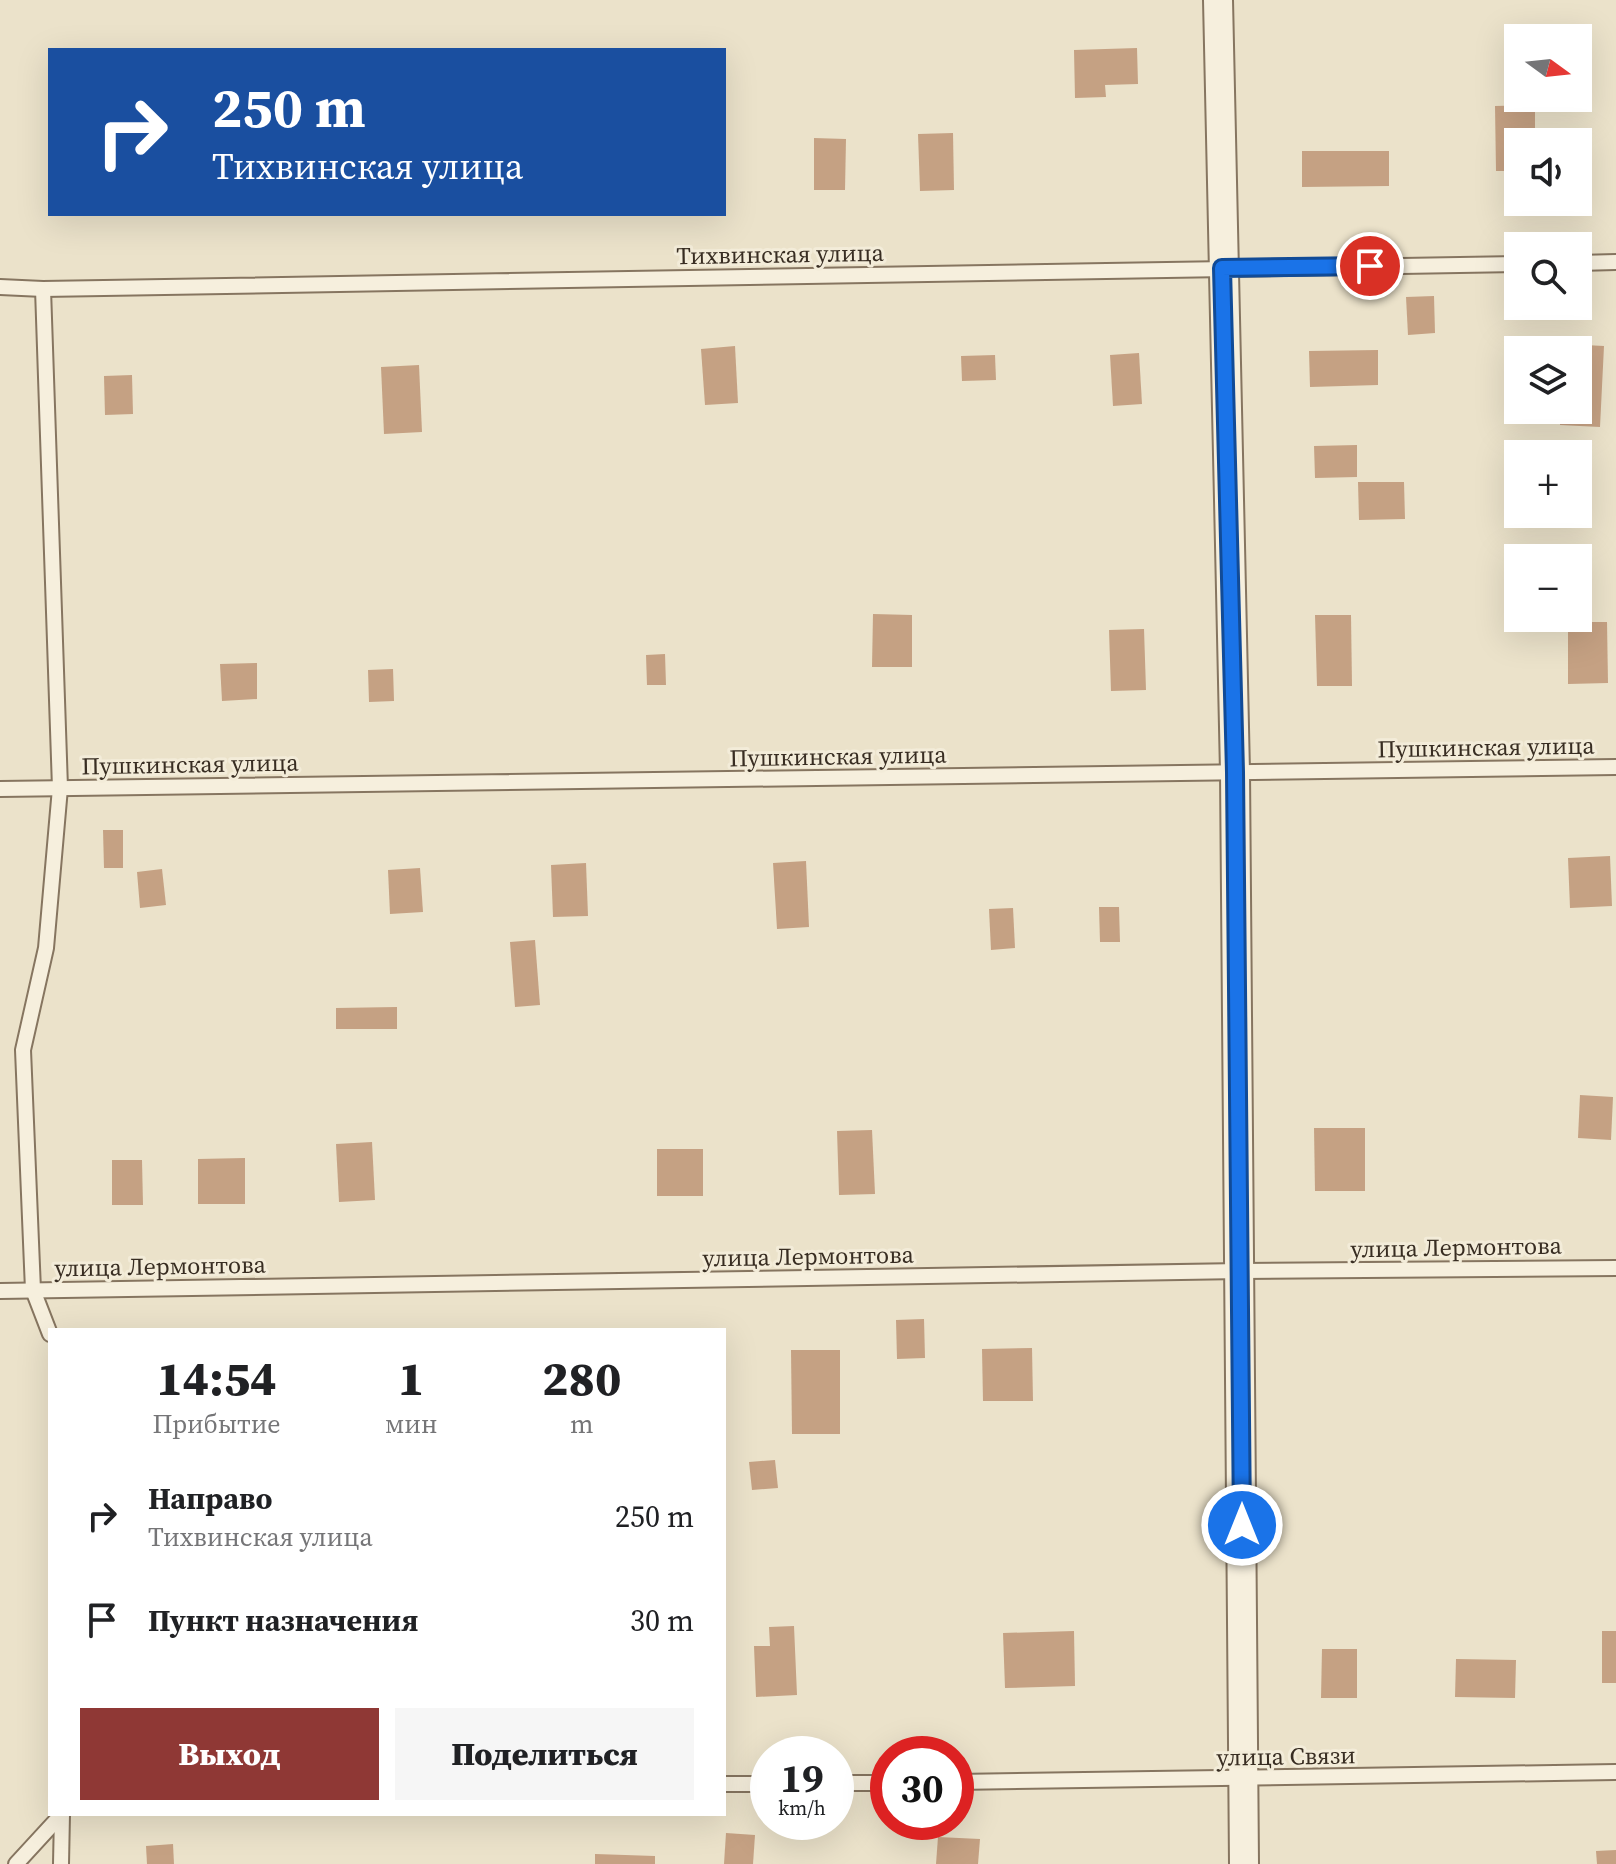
<!DOCTYPE html>
<html lang="ru">
<head>
<meta charset="utf-8">
<style>
	:root { --surface:#fff; --page:#f6f6f6; --text:#202124; --muted:#757577; --accent:#8f3835 }
	body { margin:0; font-family:"Source Serif 4",serif; background:var(--page); color:var(--text); height:100vh; display:flex; flex-direction:column; font-size:30px; white-space:nowrap }
	* { box-sizing:border-box; margin:0 }
	p { font-size:26px; color:var(--muted) }
	.icon { flex:none; width:44px; height:44px; fill:none; stroke:currentColor; stroke-width:2; stroke-linecap:round; stroke-linejoin:round }
	.map { position:relative; flex:1; overflow:hidden }
	.panel { position:absolute; left:48px; top:1328px; width:678px; height:488px; display:flex; flex-direction:column; background:var(--surface); border-radius:0px; box-shadow:0 8px 32px #0002 }
	.panel>* { flex:none }
	.hud { position:absolute; left:48px; top:48px; width:678px; height:168px; border-radius:0px; box-shadow:0 8px 32px #0002; background:#1a4fa0; color:#fff; overflow:hidden }
	.needle { width:52px; rotate:105deg }
	.tools { position:absolute; left:1504px; top:24px; display:grid; gap:16px }
	.tools a { display:grid; place-items:center; width:88px; height:88px; border-radius:0px; background:var(--surface); box-shadow:0 8px 32px #0002; font-size:40px }
	.speed { position:absolute; left:750px; top:1736px; display:flex; gap:16px; font-size:40px; font-weight:700; text-align:center }
	.speed>* { display:grid; place-content:center; width:104px; height:104px; border-radius:50%; background:var(--surface); box-shadow:0 8px 32px #0002; line-height:1 }
	.speed small { font-size:20px; font-weight:400 }
	.speed .limit { border:12px solid #d22; background:#fff; color:#111 }
	.pin { position:absolute; display:grid; place-items:center; width:68px; height:68px; color:#fff; margin:-34px; border:4px solid #fff; border-radius:50%; box-shadow:0 2px 8px #0007 }
	.me { position:absolute; width:88px; margin:-44px; rotate:0deg; stroke-linejoin:round; filter:drop-shadow(0 0 6px #0008) }
	.turn { display:flex; align-items:center; gap:28px; height:168px; padding:0 32px; font-size:36px }
	.turn .icon { width:104px; height:104px; stroke-width:2.5 }
	.turn b { display:block; font-size:56px; line-height:68px }
	.eta { display:flex; justify-content:space-evenly; align-items:center; height:136px; text-align:center }
	.eta b { font-size:48px; font-weight:800; line-height:56px }
	.button { display:flex; gap:16px; margin-top:auto; padding:16px 32px }
	.button a { flex:1; height:92px; border-radius:0px; background:var(--accent); color:#fff; font-size:32px; font-weight:800; line-height:92px; text-align:center }
	.button a+a { background:var(--page); color:var(--text) }
	ul { padding:0; list-style:none }
	li { display:flex; align-items:center; gap:24px; height:104px; padding:0 32px }
	li div { flex:1 }
	li b { display:block; font-size:30px }
	li em { font-style:normal }
	.map>svg:first-child { display:block }
	.building { fill:#c5a183 }
	.lines { fill:none; stroke-linecap:round; stroke-linejoin:round }
	.lane-casing { stroke:#867560; stroke-width:18 }
	.street-casing { stroke:#867560; stroke-width:32 }
	.lane { stroke:#f6efdd; stroke-width:14 }
	.street { stroke:#f6efdd; stroke-width:28 }
	.route-casing { stroke:#114b97; stroke-width:20 }
	.route { stroke:#1a73e8; stroke-width:14 }
	.labels { text-anchor:middle; dominant-baseline:central; stroke-width:6; stroke-linejoin:round; paint-order:stroke }
	.street-label { font-size:24px; fill:#382d22; stroke:#f3ecd9 }
</style>
</head>
<body>
<div class="map">
<svg width="1616" height="1864" viewBox="0 0 1616 1864">
	<rect width="100%" height="100%" fill="#ebe2ca"/>
	<g class="building">
		<polygon points="1137,48 1138,84 1105,85 1106,97 1075,98 1074,50"/>
		<polygon points="1535,105 1535,142 1518,142 1518,171 1496,171 1495,106"/>
		<polygon points="953,133 954,190 920,191 918,134"/>
		<polygon points="814,138 846,139 845,190 814,190"/>
		<polygon points="1302,151 1389,151 1389,186 1302,187"/>
		<polygon points="1434,296 1435,333 1408,335 1406,297"/>
		<polygon points="1565,344 1604,346 1600,427 1560,425 1561,410 1578,410 1578,350 1564,350"/>
		<polygon points="735,346 738,403 705,405 701,349"/>
		<polygon points="1378,350 1378,385 1310,387 1309,351"/>
		<polygon points="1139,353 1142,404 1113,406 1110,355"/>
		<polygon points="995,355 996,380 962,381 961,356"/>
		<polygon points="419,365 422,432 384,434 381,367"/>
		<polygon points="132,375 133,414 105,415 104,376"/>
		<polygon points="1357,445 1357,477 1315,478 1314,446"/>
		<polygon points="1358,482 1404,482 1405,519 1359,520"/>
		<polygon points="873,614 912,615 912,667 872,667"/>
		<polygon points="1315,615 1351,615 1352,686 1317,686"/>
		<polygon points="1568,622 1607,622 1608,683 1568,684"/>
		<polygon points="1144,629 1146,690 1111,691 1109,630"/>
		<polygon points="665,654 666,685 647,685 646,655"/>
		<polygon points="257,663 257,699 222,701 220,664"/>
		<polygon points="393,669 394,701 369,702 368,670"/>
		<polygon points="103,830 123,830 123,868 104,868"/>
		<polygon points="1610,856 1612,906 1570,908 1568,858"/>
		<polygon points="806,861 809,927 777,929 773,863"/>
		<polygon points="586,863 588,916 553,917 551,865"/>
		<polygon points="420,868 423,912 390,914 388,870"/>
		<polygon points="162,869 166,905 140,908 137,872"/>
		<polygon points="1099,907 1119,907 1120,942 1100,942"/>
		<polygon points="1013,908 1015,948 991,950 989,909"/>
		<polygon points="535,940 540,1005 515,1007 510,942"/>
		<polygon points="397,1007 397,1029 336,1029 336,1008"/>
		<polygon points="1580,1095 1613,1097 1611,1140 1578,1138"/>
		<polygon points="1314,1128 1365,1128 1365,1191 1315,1191"/>
		<polygon points="872,1130 875,1194 839,1195 837,1131"/>
		<polygon points="372,1142 375,1200 339,1202 336,1144"/>
		<rect x="657" y="1149" width="46" height="47"/>
		<polygon points="245,1158 245,1204 198,1204 198,1159"/>
		<polygon points="112,1160 142,1160 143,1205 112,1205"/>
		<polygon points="924,1319 925,1358 897,1359 896,1320"/>
		<polygon points="1032,1348 1033,1401 983,1401 982,1349"/>
		<polygon points="791,1350 840,1350 840,1434 792,1434"/>
		<polygon points="775,1460 778,1488 752,1490 749,1462"/>
		<polygon points="794,1626 797,1695 756,1697 754,1646 770,1646 769,1627"/>
		<polygon points="1074,1631 1075,1686 1005,1688 1003,1633"/>
		<rect x="1602" y="1631" width="14" height="52"/>
		<polygon points="1322,1649 1357,1649 1357,1698 1321,1698"/>
		<polygon points="1456,1659 1516,1660 1515,1698 1455,1697"/>
		<polygon points="726,1833 755,1835 753,1864 724,1864"/>
		<polygon points="938,1837 980,1839 978,1864 936,1864"/>
		<polygon points="173,1844 174,1864 147,1864 146,1846"/>
		<polygon points="1616,1850 1616,1864 1597,1864 1596,1851"/>
		<polygon points="595,1854 655,1856 655,1864 595,1864"/>
	</g>
	<g class="lines">
		<defs>
			<g id="lane">
				<polyline points="1578,263 1616,262"/>
				<polyline points="0,287 43,289 1518,264"/>
				<polyline points="43,289 60,788 46,948 23,1050 33,1290 50,1334"/>
				<polyline points="0,789 1616,767"/>
				<polyline points="0,1291 1241,1271 1616,1268"/>
				<polyline points="956,1782 1616,1772"/>
				<polyline points="836,1783 888,1783"/>
				<polyline points="724,1784 768,1784"/>
				<polyline points="16,1864 62,1814"/>
				<polyline points="61,1864 62,1814"/>
			</g>
			<polyline id="street" points="1218,0 1235,772 1244,1864"/>
		</defs>
		<use href="#lane" class="lane-casing"/>
		<use href="#street" class="street-casing"/>
		<use href="#lane" class="lane"/>
		<use href="#street" class="street"/>
	</g>
	<g class="lines">
		<defs>
			<polyline id="route" points="1242,1525 1235,772 1222,268 1370,266"/>
		</defs>
		<use href="#route" class="route-casing"/>
		<use href="#route" class="route"/>
	</g>
	<g class="labels">
		<g class="street-label">
			<text transform="translate(780 254) rotate(-1)">Тихвинская улица</text>
			<text transform="translate(1486 747) rotate(-1)">Пушкинская улица</text>
			<text transform="translate(838 756) rotate(-1)">Пушкинская улица</text>
			<text transform="translate(190 764) rotate(-1)">Пушкинская улица</text>
			<text transform="translate(1456 1247) rotate(-1)">улица Лермонтова</text>
			<text transform="translate(808 1256) rotate(-1)">улица Лермонтова</text>
			<text transform="translate(160 1266) rotate(-1)">улица Лермонтова</text>
			<text transform="translate(1286 1756) rotate(-1)">улица Связи</text>
		</g>
	</g>
</svg>
<div class="tools">
<a><svg class="needle" viewBox="-14 -14 28 28"><path d="M0-13l5 13h-10z" fill="#e53935"/><path d="M0 13l5-13h-10z" fill="#757577"/></svg></a>
<a><svg class="icon" aria-label="sound" viewBox="0 0 24 24"><path d="M4 9h4l5-4v14l-5-4H4zM17 9q2 3 0 6"/></svg></a>
<a><svg class="icon" aria-label="search" viewBox="0 0 24 24"><circle cx="10" cy="10" r="6"/><path d="M15 15l6 6"/></svg></a>
<a><svg class="icon" aria-label="layers" viewBox="0 0 24 24"><path d="M12 4l9 5-9 5-9-5zM3 14l9 5 9-5"/></svg></a>
<a>+</a>
<a>−</a>
</div>
<div class="speed"><div>19<small>km/h</small></div><div class="limit">30</div></div>
<div class="pin" style="left:1370px;top:266px;background:#d93025"><svg class="icon" aria-label="arrive" viewBox="0 0 24 24"><path d="M6 21V4h12l-3 4 3 4H6"/></svg></div>
<svg class="me" style="left:1242px;top:1525px" viewBox="-20 -20 40 40"><circle r="17" fill="#1a73e8" stroke="#fff" stroke-width="3"/><path d="M0-11L8 9 0 5-8 9z" fill="#fff"/></svg>
<div class="hud">
<div class="turn"><svg class="icon" aria-label="right" viewBox="0 0 24 24"><path d="M7 20v-9h11M14 6l5 5-5 5"/></svg><div><b>250 m</b>Тихвинская улица</div></div>
</div>
<section class="panel">
<div class="eta">
<div><b>14:54</b><p>Прибытие</p></div>
<div><b>1</b><p>мин</p></div>
<div><b>280</b><p>m</p></div>
</div>
<ul>
<li><svg class="icon" aria-label="right" viewBox="0 0 24 24"><path d="M7 20v-9h11M14 6l5 5-5 5"/></svg><div><b>Направо</b><p>Тихвинская улица</p></div><em>250 m</em></li>
<li><svg class="icon" aria-label="arrive" viewBox="0 0 24 24"><path d="M6 21V4h12l-3 4 3 4H6"/></svg><div><b>Пункт назначения</b></div><em>30 m</em></li>
</ul>
<div class="button"><a>Выход</a><a>Поделиться</a></div>
</section>
</div>
</body>
</html>
